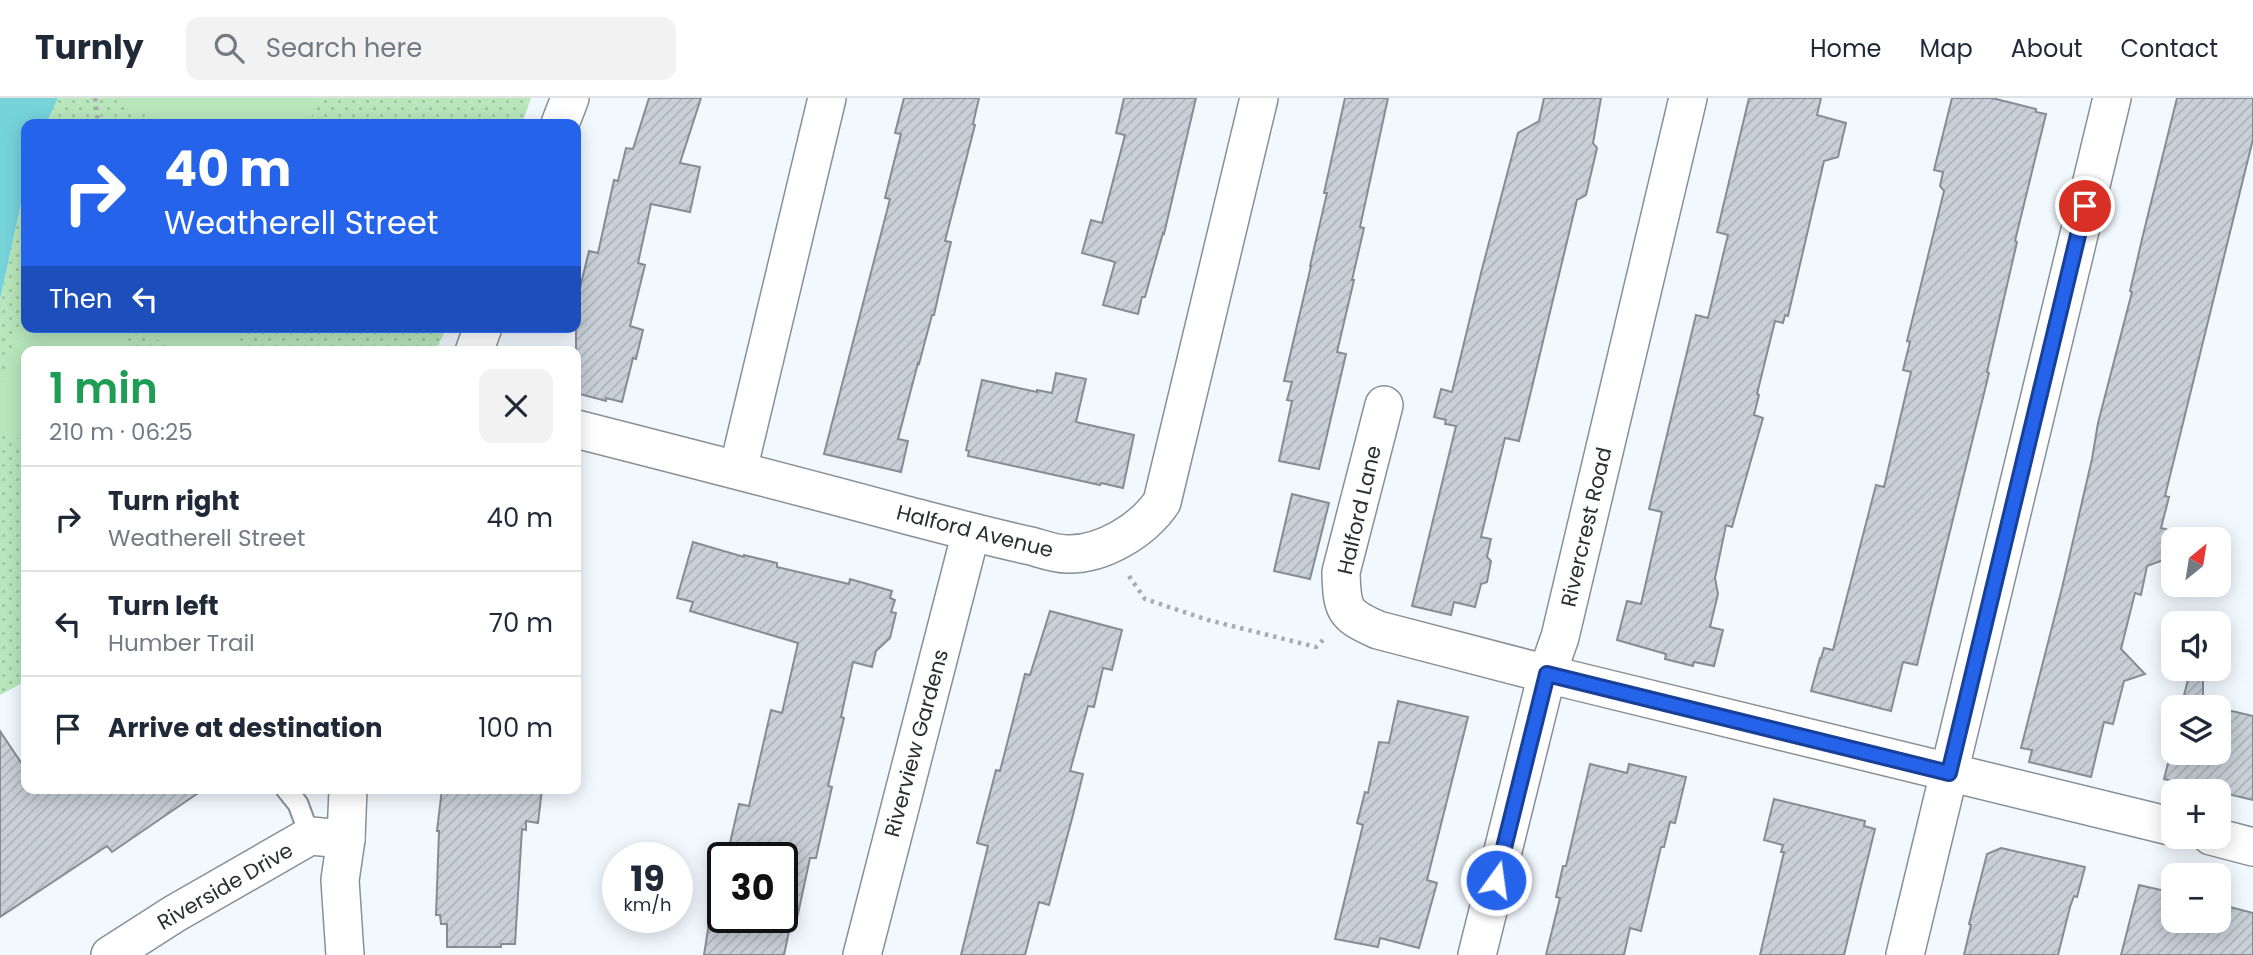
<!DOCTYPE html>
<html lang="en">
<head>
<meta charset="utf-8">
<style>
	:root { --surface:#fff; --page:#f2f2f3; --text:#1f2937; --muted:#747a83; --line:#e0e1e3 }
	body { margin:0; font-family:Poppins,sans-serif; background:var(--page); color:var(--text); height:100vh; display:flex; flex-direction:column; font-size:26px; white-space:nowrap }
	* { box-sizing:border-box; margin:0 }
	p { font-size:23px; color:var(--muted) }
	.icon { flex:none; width:38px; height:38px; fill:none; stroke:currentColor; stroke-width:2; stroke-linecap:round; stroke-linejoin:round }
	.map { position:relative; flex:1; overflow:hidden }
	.drawer { position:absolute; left:21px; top:248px; width:560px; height:448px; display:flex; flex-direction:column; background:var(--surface); border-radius:14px; box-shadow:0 4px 18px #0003 }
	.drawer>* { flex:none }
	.guide { position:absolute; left:21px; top:21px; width:560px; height:214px; border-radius:14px; box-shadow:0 4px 18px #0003; background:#2563eb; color:#fff; overflow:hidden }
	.needle { width:46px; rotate:30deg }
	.controls { position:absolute; left:2161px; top:429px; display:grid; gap:14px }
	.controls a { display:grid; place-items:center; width:70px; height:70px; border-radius:14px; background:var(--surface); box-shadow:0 4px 18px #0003; font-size:35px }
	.speed { position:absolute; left:602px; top:744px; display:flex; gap:14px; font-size:35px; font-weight:700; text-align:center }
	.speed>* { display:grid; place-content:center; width:91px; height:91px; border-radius:50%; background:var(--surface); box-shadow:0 4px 18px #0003; line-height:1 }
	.speed small { font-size:18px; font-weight:400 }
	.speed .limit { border:4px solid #111; border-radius:10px; background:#fff; color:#111 }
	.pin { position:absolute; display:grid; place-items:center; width:60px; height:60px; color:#fff; margin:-30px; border:4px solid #fff; border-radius:50%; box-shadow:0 2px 7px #0007 }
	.me { position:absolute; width:77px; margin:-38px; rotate:14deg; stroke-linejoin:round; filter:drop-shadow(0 0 5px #0008) }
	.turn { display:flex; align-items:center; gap:24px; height:147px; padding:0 28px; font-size:32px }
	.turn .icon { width:91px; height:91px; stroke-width:2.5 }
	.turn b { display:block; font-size:49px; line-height:60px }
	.then { display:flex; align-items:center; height:66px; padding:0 28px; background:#0003; gap:14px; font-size:26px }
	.round { display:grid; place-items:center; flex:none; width:74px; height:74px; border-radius:14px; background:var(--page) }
	.headline { display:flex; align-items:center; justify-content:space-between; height:119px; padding:0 28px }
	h1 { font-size:42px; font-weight:600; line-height:52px; color:#1e9e55 }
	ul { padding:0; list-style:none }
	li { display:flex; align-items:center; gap:21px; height:105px; padding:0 28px; border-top:2px solid var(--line) }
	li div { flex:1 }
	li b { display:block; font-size:26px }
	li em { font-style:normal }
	header { display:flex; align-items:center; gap:42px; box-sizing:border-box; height:98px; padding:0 35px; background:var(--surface); border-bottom:2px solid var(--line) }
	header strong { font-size:33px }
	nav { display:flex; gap:38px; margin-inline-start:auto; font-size:24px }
	.search { width:490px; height:63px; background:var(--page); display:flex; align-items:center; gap:18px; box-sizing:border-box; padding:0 24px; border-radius:14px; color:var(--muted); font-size:26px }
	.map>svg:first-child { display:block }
	.park { fill:url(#park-dots) }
	.pitch { fill:#b8e7bc }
	.water { fill:#76d3da }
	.building { fill:url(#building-hatch); stroke:#858d94; stroke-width:2 }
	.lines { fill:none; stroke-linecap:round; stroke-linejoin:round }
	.service-casing { stroke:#889097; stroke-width:23 }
	.minor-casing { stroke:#889097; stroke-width:40 }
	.path { stroke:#a7acb1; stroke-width:4.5; stroke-dasharray:3.5 5; stroke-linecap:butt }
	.service { stroke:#fff; stroke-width:19 }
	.minor { stroke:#fff; stroke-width:37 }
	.route-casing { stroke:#184099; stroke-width:18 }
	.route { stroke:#2563eb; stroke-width:12 }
	.labels { text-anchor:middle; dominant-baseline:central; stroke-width:7; stroke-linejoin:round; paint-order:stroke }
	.street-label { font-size:21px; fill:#2c2f32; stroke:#fff }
</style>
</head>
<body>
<header>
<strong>Turnly</strong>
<div class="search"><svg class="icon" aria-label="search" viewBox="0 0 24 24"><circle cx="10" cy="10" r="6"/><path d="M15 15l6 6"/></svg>Search here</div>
<nav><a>Home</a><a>Map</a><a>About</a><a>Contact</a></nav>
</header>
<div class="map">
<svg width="2253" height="857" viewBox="0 0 2253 857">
	<defs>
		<pattern id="park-dots" width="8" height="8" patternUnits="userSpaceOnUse" patternTransform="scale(1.75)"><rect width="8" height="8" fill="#b8e7bc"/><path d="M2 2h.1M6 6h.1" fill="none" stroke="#9ec6a2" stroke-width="1.8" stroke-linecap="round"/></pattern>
		<pattern id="building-hatch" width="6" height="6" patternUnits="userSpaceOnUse" patternTransform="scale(1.75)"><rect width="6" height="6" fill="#c8d0d8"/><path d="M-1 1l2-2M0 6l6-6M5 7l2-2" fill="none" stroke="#acb3ba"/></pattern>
	</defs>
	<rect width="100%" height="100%" fill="#f1f8fe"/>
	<g class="park">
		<polygon points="58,0 531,0 522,26 46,26"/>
		<polygon points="26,83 26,229 447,229 435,254 26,254 26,583 0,597 0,202"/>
	</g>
	<g class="pitch">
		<polygon points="120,0 318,0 309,26 175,26 118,7"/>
		<polygon points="26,212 26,229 242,229 234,254 194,254 130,233 123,254 26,254 26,343 0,335 0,291"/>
	</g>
	<polygon class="water" points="0,0 58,0 46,26 26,26 26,83 0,202"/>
	<g class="building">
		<polygon points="649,0 701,0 680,65 700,69 690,114 651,106 638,165 645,167 630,228 643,232 636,261 633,260 622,304 606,300 606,303 576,295 576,206 589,153 598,155 614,82 618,83 626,50 633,51"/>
		<polygon points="904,0 979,0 973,26 975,27 945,143 951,144 938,199 934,217 932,217 919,266 918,265 898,341 908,343 901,374 824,356 890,101 885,100 901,36 895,35"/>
		<polygon points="1124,0 1196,0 1164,136 1163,135 1145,199 1142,199 1138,216 1103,207 1115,164 1082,155 1091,122 1102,125 1125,37 1116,35"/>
		<polygon points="1345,0 1388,0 1360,129 1364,130 1352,182 1354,182 1337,254 1346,256 1319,371 1279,363 1292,303 1287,302 1292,284 1284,283 1311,168 1310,168 1327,95 1324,95"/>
		<polygon points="1544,0 1601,0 1593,45 1597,50 1586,97 1577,102 1519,343 1505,340 1481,439 1491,441 1487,459 1491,463 1487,484 1481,486 1475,509 1454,504 1451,517 1412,508 1456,328 1445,326 1446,322 1434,319 1441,291 1452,294 1482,171 1518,35 1539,23"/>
		<polygon points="1749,0 1821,0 1817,17 1846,25 1838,59 1824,63 1788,218 1785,217 1783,225 1775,223 1757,296 1759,297 1754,317 1763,320 1732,429 1726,427 1715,480 1718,496 1710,529 1723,532 1714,568 1694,564 1693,568 1665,561 1666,556 1617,542 1627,503 1641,506 1662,414 1649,411 1696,217 1708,220 1724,153 1728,137 1717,134"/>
		<polygon points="1952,0 1992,0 2036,11 2036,14 2046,16 2015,143 2017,144 1987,274 1989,275 1917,567 1903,564 1891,613 1811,593 1820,560 1821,560 1824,550 1833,552 1876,387 1884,389 1899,325 1911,274 1903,272 1910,244 1907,243 1944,93 1940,88 1943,74 1934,72"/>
		<polygon points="2177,0 2253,0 2253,41 2165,398 2169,399 2161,430 2173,433 2166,461 2147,468 2141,497 2135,495 2121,551 2145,576 2124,583 2113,626 2104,624 2091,679 2029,664 2032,652 2021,650 2062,490 2092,361 2098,325 2132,194 2130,193 2143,137"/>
		<polygon points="1056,275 1086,281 1076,324 1134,337 1123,390 1101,385 1100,387 968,358 969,353 966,352 982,282 1037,294 1037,292 1052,295"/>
		<polygon points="1292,396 1329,405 1310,481 1274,473"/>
		<polygon points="693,444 744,459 744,457 777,465 777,469 849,486 850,481 892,493 890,500 895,502 891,514 896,515 890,540 876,553 872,569 853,564 841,619 844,620 828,688 832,689 816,760 810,760 796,825 791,824 784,857 704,857 710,819 782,819 782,760 746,760 748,749 730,745 739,706 749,708 771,612 782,615 798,545 690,513 693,504 677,500"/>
		<polygon points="1050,513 1122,532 1112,572 1103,570 1094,609 1088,608 1070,673 1083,676 1074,713 1049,807 1039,804 1025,857 961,857 988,748 977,745 996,672 1000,673 1025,576 1030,577"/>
		<polygon points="2191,570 2203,570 2203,606 2215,609 2181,609"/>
		<polygon points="1398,603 1468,619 1427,782 1437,785 1419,850 1380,840 1378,849 1335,841 1363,727 1357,725 1365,694 1368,695 1379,644 1389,645"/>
		<polygon points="2219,610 2253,618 2253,702 2164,681 2174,642 2174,654 2219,654"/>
		<polygon points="0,633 26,672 26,691 204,691 112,754 107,748 0,819"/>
		<polygon points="1590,666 1627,675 1629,666 1686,679 1675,725 1670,724 1664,749 1661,749 1641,833 1630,830 1624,857 1546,857 1560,800 1556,799 1563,768 1566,768"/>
		<polygon points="442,691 542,691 538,725 526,723 526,732 522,731 515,846 501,846 501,849 447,849 447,826 441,826 440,817 436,817 439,733 437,733"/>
		<polygon points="1774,701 1865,723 1864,728 1875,731 1844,857 1760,857 1784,754 1781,754 1783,747 1764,742"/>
		<polygon points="2001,750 2085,769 2077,799 2074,798 2070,809 2058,857 1964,857 1971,827 1969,826 1987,756"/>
		<polygon points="2139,787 2174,795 2174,822 2219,822 2219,806 2253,815 2253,857 2121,857"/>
	</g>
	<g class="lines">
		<defs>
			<polyline id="service" points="286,691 298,706 310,738"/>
			<g id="minor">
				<polyline points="560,26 570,0"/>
				<polyline points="474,254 483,229"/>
				<path d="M 1384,307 L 1341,474 C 1342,511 1343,517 1378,532 L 1547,576 L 2174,729"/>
				<path d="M 576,331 C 686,359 796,387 906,417 C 948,428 989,439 1031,448 C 1042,451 1055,456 1067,456 C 1103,457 1143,432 1162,404 L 1259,0"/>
				<polyline points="738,372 827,0"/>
				<polyline points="2211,738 2253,749"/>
				<polyline points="110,857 174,816 310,738 346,741"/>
				<polyline points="345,857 340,782 346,741 348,691"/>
				<polyline points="862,857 971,434"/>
				<polyline points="1477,857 1547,576 1560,539 1688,0"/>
				<polyline points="1905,857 2112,0"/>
			</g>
		</defs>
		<use href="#service" class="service-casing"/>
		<use href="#minor" class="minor-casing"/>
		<g class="path">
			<polyline points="95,0 98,26"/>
			<polyline points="1129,478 1145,501 1208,522 1316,549 1323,542"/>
		</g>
		<use href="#service" class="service"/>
		<use href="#minor" class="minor"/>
	</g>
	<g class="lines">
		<defs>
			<polyline id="route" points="1496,782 1547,576 1949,675 2085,108"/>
		</defs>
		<use href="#route" class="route-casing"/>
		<use href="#route" class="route"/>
	</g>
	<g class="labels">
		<g class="street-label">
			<text transform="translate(1359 412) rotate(-77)">Halford Lane</text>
			<text transform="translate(1586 429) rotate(-77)">Rivercrest Road</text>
			<text transform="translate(975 433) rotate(14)">Halford Avenue</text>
			<text transform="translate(916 645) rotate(-75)">Riverview Gardens</text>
			<text transform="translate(225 788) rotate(-30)">Riverside Drive</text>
		</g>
	</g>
</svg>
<div class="controls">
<a><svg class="needle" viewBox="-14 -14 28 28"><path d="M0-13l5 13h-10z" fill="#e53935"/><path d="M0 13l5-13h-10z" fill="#747a83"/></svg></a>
<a><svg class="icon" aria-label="sound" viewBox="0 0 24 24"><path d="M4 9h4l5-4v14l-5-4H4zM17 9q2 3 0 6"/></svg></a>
<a><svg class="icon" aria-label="layers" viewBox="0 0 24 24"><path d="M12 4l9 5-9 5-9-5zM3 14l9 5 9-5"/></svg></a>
<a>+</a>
<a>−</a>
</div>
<div class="speed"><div>19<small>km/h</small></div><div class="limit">30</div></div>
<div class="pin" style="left:2085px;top:108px;background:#d93025"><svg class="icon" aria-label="arrive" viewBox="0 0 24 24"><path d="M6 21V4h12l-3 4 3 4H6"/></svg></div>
<svg class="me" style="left:1496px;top:782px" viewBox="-20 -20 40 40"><circle r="17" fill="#2563eb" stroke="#fff" stroke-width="3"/><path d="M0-11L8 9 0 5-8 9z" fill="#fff"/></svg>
<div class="guide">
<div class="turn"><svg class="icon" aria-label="right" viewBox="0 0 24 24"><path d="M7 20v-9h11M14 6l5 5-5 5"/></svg><div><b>40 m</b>Weatherell Street</div></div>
<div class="then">Then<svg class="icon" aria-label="left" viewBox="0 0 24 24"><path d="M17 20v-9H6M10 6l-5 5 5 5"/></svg></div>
</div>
<section class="drawer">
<div class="headline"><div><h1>1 min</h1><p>210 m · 06:25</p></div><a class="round"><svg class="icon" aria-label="close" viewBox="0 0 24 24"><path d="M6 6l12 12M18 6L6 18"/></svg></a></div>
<ul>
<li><svg class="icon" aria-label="right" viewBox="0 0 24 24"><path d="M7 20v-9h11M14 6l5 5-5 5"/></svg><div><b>Turn right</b><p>Weatherell Street</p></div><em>40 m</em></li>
<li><svg class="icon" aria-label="left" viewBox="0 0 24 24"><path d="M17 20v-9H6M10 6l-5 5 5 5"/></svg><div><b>Turn left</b><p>Humber Trail</p></div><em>70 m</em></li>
<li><svg class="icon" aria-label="arrive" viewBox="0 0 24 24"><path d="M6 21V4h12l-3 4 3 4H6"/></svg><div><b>Arrive at destination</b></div><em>100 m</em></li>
</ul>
</section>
</div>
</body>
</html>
